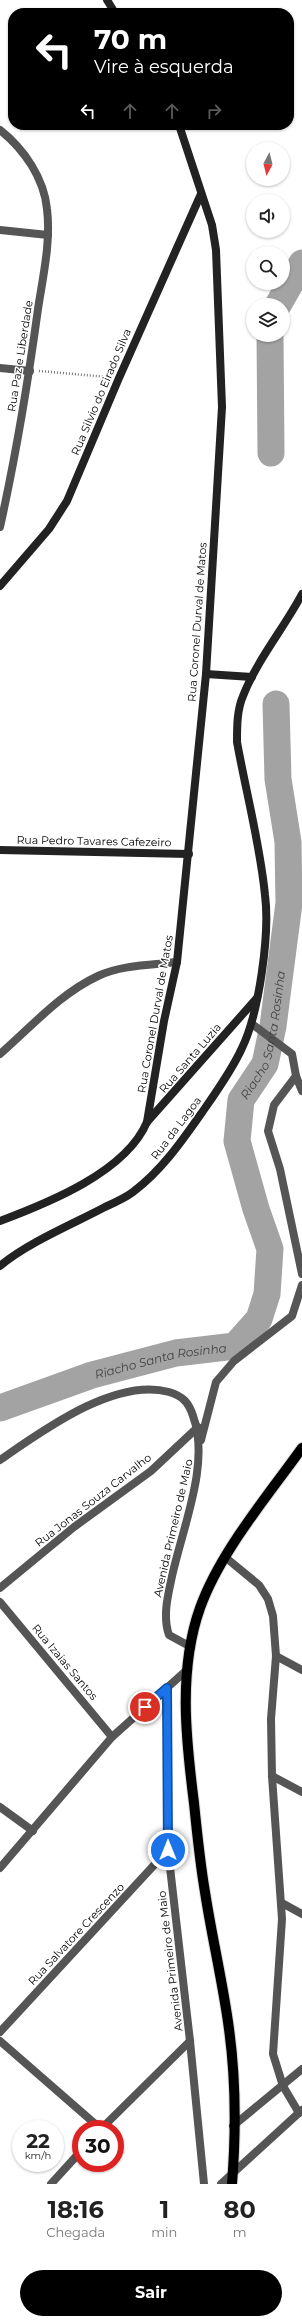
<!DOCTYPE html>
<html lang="pt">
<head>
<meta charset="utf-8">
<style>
	:root { --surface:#fff; --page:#f6f6f6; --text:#222; --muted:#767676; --accent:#000 }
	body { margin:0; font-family:Montserrat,sans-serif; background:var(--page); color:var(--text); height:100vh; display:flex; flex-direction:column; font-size:15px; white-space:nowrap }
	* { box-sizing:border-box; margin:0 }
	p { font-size:13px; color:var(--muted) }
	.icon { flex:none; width:22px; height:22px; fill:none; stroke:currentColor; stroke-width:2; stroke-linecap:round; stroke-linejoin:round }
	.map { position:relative; height:2184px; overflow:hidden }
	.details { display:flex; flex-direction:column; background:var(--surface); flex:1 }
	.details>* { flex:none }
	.guide { position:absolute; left:8px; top:8px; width:286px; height:122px; border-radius:16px; box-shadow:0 1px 3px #0004; background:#000; color:#fff; overflow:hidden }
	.needle { width:26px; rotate:187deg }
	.tools { position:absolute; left:246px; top:142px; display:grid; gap:8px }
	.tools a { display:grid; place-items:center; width:44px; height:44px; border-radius:50%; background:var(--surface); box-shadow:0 1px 3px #0004; font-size:20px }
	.speed { position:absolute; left:12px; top:2120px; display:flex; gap:8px; font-size:20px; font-weight:700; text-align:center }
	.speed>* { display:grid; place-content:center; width:52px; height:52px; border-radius:50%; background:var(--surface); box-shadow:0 1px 3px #0004; line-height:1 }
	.speed small { font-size:10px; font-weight:400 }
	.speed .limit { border:6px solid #d22; background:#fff; color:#111 }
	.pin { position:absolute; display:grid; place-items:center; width:34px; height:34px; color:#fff; margin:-17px; border:2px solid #fff; border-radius:50%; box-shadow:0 1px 4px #0007 }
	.me { position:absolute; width:44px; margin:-22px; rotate:0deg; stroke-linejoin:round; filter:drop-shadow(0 0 3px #0008) }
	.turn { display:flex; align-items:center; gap:14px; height:84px; padding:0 20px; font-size:18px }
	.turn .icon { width:52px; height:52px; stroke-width:2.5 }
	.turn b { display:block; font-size:28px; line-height:34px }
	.lanes { display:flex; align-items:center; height:38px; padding:0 20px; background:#0003; justify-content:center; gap:20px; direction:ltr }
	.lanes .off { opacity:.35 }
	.eta { display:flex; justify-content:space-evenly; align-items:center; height:68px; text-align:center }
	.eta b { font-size:24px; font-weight:700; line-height:28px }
	.action { display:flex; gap:8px; margin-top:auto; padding:8px 20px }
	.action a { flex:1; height:46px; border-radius:24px; background:var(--accent); color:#fff; font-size:16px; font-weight:700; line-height:46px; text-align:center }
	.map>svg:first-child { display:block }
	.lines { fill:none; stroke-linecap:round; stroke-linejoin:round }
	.river { stroke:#a3a3a3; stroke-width:27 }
	.primary-casing { stroke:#dbdbdb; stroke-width:12 }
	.path { stroke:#777; stroke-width:2.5; stroke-dasharray:1 2; stroke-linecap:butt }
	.street { stroke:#555; stroke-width:8 }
	.secondary { stroke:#222; stroke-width:8 }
	.primary { stroke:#000; stroke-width:10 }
	.route-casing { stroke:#114b97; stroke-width:10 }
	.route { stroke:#1a73e8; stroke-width:7 }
	.labels { text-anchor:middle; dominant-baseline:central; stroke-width:3; stroke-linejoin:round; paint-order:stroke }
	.street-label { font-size:11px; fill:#000; stroke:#fff }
	.water-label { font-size:12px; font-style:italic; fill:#444; stroke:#fff }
</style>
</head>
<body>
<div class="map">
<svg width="302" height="2184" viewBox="0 0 302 2184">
	<rect width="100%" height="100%" fill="#fff"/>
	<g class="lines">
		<g class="river">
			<polyline points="278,305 302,263"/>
			<polyline points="270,335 271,453"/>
			<path id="s1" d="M 0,1408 L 92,1375 L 176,1353 L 235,1346 L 259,1319 L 267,1294 L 270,1249 L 256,1209 L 237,1141 L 241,1100 L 265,1064 L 273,1026 L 289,903 L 288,842 L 278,779 L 276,704"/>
		</g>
		<defs>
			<path id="primary" d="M 232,2184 C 236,2133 236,2080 229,2029 C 223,1983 212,1938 205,1892 C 200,1863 197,1833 194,1803 C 186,1740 178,1670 200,1608 C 220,1552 267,1497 302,1448"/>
		</defs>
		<use href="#primary" class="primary-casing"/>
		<polyline class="path" points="39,371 108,377"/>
		<g class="street">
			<path d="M 0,130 C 24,149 44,178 47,209 C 51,242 43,276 38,309 C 28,382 16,455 0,527"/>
			<polyline points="0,230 48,235"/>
			<polyline points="0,368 30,371"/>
			<polyline points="252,1024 292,1054 296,1076 302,1091"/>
			<path d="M 0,1054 C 31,1027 61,993 98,976 C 121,965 151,965 177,962"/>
			<polyline points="296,1076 274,1105 268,1131 280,1169 302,1274"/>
			<polyline points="201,1440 216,1382 234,1361 292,1316 302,1285"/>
			<path d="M 0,1460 C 42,1431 115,1377 169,1392 C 183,1396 189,1403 193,1416 C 211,1464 181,1531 171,1581 C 167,1599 163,1618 169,1635 L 191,1647"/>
			<polyline points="225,1557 259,1585 268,1599 273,1616 276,1656 271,1719 272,1776 282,1919 273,2054 283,2086 299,2113"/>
			<polyline points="0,1588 74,1527 151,1471 198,1427"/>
			<polyline points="0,1602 112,1737"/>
			<polyline points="276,1656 302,1670"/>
			<polyline points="167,1688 168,1850 190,2041 204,2184"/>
			<polyline points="272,1776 302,1792"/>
			<polyline points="0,1807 33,1831"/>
			<polyline points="0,1868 112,1737 188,1669"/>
			<polyline points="282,1903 302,1914"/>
			<polyline points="0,2032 168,1850"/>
			<polyline points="0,2041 101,2129"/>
			<polyline points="233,2126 302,2069"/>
			<polyline points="101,2129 190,2041"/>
			<polyline points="51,2184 81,2151"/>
			<polyline points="221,2184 302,2110"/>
		</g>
		<g class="secondary">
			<polyline points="107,0 115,13"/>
			<polyline points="0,586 49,529 67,501 119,378 201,194"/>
			<polyline points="206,674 252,677"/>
			<polyline points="0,850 189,854"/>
			<polyline points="147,1122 164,1021 177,962 206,674 222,407 216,250 212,225 179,125"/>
			<path d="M 0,1221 C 48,1203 126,1172 147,1122 L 257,998"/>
			<path d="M 0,1266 C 27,1243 73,1224 105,1207 C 114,1203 125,1198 133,1192 C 162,1170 182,1141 203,1111 C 217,1091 232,1070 242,1048 C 259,1013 270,934 265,895 C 260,844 246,792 237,742 C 237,726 237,710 243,696 C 257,660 284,628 302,594"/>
		</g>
		<use href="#primary" class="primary"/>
	</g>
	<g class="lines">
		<defs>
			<polyline id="route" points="145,1707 167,1688 168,1850"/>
		</defs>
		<use href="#route" class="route-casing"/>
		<use href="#route" class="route"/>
	</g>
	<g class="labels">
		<g class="street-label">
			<text transform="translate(20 356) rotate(-81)">Rua Paz e Liberdade</text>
			<text transform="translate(101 392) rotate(-67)">Rua Silvio do Eirado Silva</text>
			<text transform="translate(197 622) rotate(-86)">Rua Coronel Durval de Matos</text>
			<text transform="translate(94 841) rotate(1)">Rua Pedro Tavares Cafezeiro</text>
			<text transform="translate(155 1014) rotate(-80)">Rua Coronel Durval de Matos</text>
			<text transform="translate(190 1058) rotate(-49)">Rua Santa Luzia</text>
			<text transform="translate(176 1128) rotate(-53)">Rua da Lagoa</text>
			<text transform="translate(93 1500) rotate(-38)">Rua Jonas Souza Carvalho</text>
			<text transform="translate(173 1528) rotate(-77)">Avenida Primeiro de Maio</text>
			<text transform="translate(65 1662) rotate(50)">Rua Izaias Santos</text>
			<text transform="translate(76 1934) rotate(-47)">Rua Salvatore Crescenzo</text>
			<text transform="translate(170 1961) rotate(-97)">Avenida Primeiro de Maio</text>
		</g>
		<g class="water-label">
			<text stroke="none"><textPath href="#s1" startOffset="576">Riacho Santa Rosinha</textPath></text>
			<text stroke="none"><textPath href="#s1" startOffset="168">Riacho Santa Rosinha</textPath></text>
		</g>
	</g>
</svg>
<div class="tools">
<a><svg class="needle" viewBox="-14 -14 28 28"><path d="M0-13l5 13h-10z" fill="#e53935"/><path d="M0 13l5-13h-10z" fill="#767676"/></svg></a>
<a><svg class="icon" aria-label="sound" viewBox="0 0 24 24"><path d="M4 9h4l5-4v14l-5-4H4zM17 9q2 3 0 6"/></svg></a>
<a><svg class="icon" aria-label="search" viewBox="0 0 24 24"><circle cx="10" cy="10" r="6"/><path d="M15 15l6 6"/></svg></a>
<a><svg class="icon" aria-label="layers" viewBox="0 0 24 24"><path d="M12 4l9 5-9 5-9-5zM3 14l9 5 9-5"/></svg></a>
</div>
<div class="speed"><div>22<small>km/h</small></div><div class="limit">30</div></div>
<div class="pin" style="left:145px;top:1707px;background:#d93025"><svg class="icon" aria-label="arrive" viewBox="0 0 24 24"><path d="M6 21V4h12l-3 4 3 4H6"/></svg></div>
<svg class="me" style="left:168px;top:1850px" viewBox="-20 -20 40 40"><circle r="17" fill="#1a73e8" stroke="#fff" stroke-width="3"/><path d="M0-11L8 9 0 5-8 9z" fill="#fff"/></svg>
<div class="guide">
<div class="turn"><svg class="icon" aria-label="left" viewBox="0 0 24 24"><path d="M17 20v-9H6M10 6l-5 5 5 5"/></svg><div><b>70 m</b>Vire à esquerda</div></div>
<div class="lanes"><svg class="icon" aria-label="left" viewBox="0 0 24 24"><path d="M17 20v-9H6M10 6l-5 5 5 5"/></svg><svg class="icon off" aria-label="ahead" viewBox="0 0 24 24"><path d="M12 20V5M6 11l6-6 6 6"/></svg><svg class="icon off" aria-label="ahead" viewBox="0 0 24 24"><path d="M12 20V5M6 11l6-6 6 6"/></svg><svg class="icon off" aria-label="right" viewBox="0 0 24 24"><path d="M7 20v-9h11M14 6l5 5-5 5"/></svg></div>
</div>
</div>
<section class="details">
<div class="eta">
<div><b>18:16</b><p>Chegada</p></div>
<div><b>1</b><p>min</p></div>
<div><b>80</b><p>m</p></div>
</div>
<div class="action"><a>Sair</a></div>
</section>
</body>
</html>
